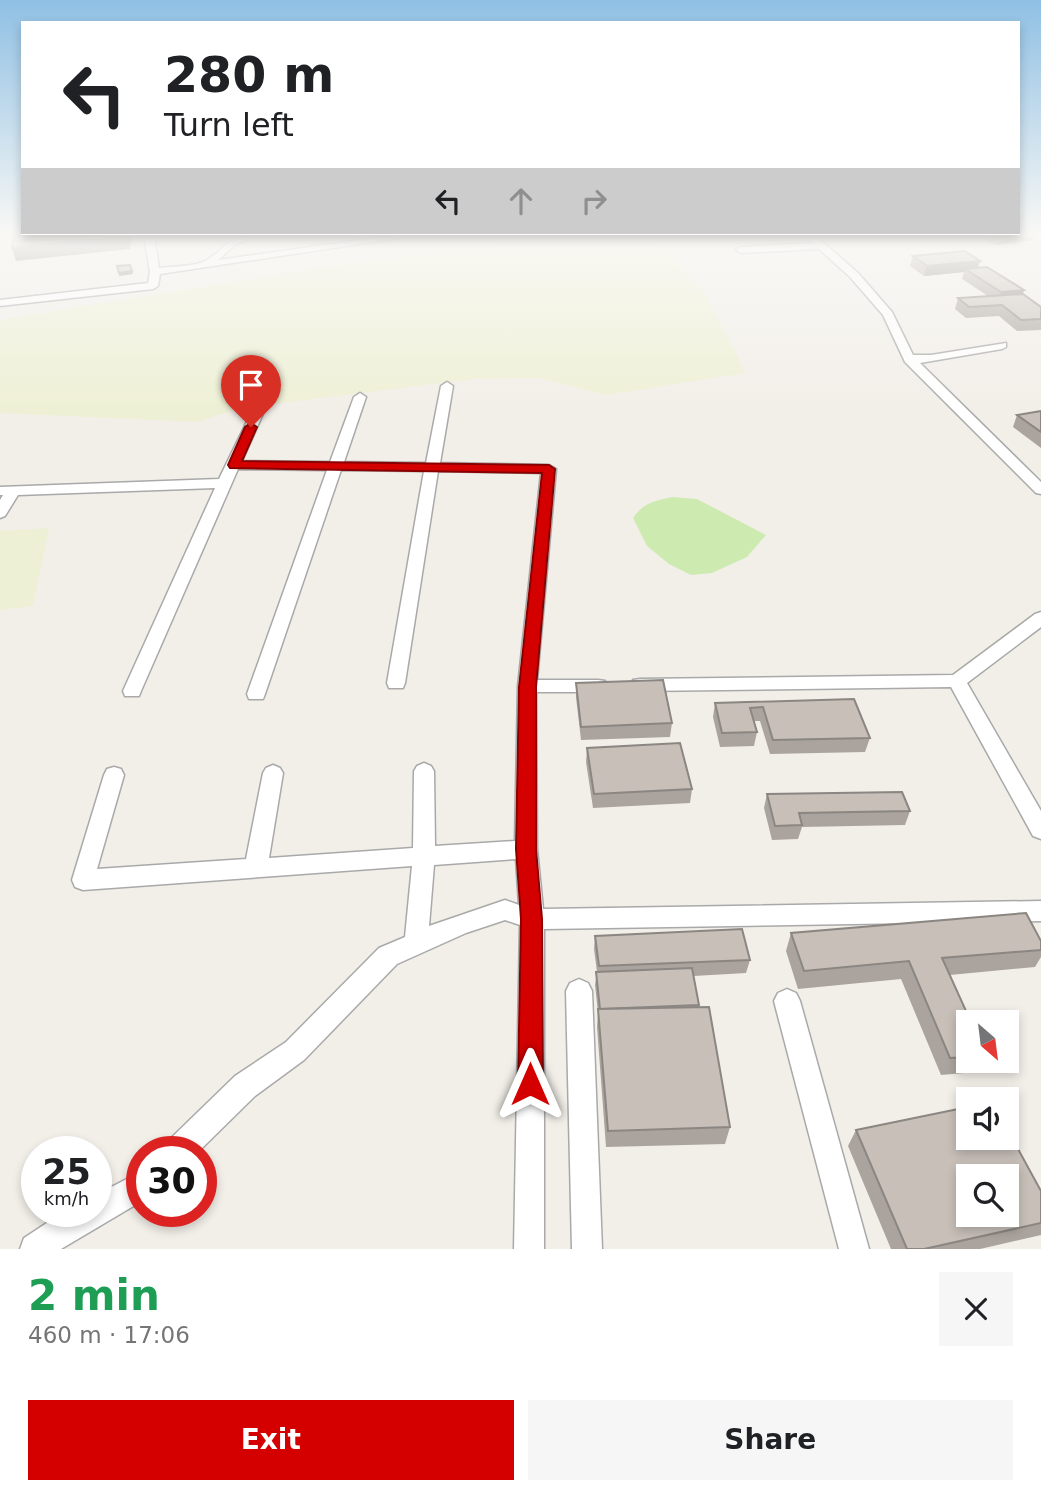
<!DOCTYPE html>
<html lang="en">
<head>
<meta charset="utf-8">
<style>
	:root { --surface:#fff; --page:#f6f6f6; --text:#202124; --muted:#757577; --accent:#d40000 }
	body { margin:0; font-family:"DejaVu Sans",sans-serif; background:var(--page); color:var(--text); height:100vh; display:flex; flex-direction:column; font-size:26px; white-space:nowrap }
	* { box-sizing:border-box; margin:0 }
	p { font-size:23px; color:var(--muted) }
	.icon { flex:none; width:38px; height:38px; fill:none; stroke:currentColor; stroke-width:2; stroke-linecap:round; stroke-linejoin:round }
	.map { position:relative; height:1249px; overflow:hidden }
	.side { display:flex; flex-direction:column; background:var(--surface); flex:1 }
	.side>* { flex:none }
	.guide { position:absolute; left:21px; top:21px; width:999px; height:214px; border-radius:0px; box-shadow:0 4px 10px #0003; background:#fff; color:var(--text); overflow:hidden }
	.needle { width:46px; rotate:152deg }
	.fabs { position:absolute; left:956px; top:1010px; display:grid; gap:14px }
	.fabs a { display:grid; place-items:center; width:63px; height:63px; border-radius:0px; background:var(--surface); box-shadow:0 4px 10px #0003; font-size:35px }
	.speed { position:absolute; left:21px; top:1136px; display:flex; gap:14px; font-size:35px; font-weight:700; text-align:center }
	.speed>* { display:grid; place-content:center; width:91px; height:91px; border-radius:50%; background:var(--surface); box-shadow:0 4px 10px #0003; line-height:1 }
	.speed small { font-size:18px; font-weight:400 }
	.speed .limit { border:10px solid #d22; background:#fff; color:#111 }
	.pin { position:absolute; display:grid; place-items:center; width:60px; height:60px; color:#fff; margin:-72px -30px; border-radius:50% 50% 50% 0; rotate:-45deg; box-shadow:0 0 7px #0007 }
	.pin .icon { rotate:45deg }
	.me { position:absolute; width:77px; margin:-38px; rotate:0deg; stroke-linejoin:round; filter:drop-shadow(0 0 5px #0008) }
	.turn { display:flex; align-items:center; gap:24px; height:147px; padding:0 28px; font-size:32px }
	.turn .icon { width:91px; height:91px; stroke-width:2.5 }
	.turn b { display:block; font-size:49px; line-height:60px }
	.lanes { display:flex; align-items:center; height:66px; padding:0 28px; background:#0003; justify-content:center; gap:35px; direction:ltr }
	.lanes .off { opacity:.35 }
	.round { display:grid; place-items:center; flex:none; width:74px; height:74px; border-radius:0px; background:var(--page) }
	.summary { display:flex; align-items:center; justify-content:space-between; height:119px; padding:0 28px }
	h1 { font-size:42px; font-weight:800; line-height:52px; color:#1e9e55 }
	.cta { display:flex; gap:14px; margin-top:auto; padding:14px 28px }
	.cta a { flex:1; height:80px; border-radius:0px; background:var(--accent); color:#fff; font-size:28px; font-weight:800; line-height:80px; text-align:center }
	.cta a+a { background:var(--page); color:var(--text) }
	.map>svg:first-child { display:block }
	.farmland { fill:#eef0d5 }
	.grass { fill:#cdebb0 }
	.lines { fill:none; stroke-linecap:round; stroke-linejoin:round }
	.minor-casing { stroke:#a9a9a9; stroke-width:3 }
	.minor { fill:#fff; fill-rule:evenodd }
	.wall { fill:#aba49e }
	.shaded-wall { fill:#8b8681 }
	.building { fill:#c7bfb8; stroke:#8b8681; stroke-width:2; fill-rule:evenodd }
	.route { fill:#d40000; stroke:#8a0000; stroke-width:2 }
</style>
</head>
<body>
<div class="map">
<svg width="1041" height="1249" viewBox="0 0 1041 1249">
	<rect width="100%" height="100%" fill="#f2efe9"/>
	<g class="farmland">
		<polygon points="513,236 656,236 705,294 746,373 606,395 538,378 475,379 241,408 197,422 0,413 0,320 329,266 513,240"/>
		<polygon points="49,528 33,606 0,610 0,531"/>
	</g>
	<path class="grass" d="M 672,497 L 697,499 L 766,535 L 747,557 L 712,573 L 691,575 L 669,564 L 647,546 L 633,518 C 643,503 654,501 672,497 Z"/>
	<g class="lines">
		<defs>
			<g id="minor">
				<path d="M 144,236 L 154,236 L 159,268 C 173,266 193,267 205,261 C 225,250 226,236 254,236 L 235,245 L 218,260 L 388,236 L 413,236 L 160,274 L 158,286 L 153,289 L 0,306 L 0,300 L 148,283 L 150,272 Z"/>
				<polygon points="805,236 816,236 858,273 892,312 913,355 931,355 1006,343 1006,347 1002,349 920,363 1041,482 1041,494 1036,493 905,362 883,315 850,277 819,249 741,253 736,250 741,247 813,243"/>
				<path d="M 447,382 L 453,386 L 440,463 L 549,465 L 556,469 L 537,680 L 598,680 L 605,681 L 607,686 L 605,691 L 598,692 L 536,692 L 537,849 L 543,909 L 1041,901 L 1041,921 L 544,929 L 544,1249 L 514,1249 L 520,925 L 505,920 L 466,933 L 397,964 L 304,1060 L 255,1096 L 198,1152 L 163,1152 L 167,1142 L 235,1076 L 286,1042 L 379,948 L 405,937 L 412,866 L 83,890 L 75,887 L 72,880 L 104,775 L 107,769 L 114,767 L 121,769 L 124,775 L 97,869 L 246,859 L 263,773 L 266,768 L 273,765 L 280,768 L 283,773 L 269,858 L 413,848 L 414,771 L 417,766 L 424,763 L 431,766 L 434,771 L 435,846 L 515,841 L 518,686 L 541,473 L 438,471 L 405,683 L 403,688 L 389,688 L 387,683 L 424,471 L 341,470 L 265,694 L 263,699 L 249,699 L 247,694 L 327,470 L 238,469 L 141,691 L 139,696 L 125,696 L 123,691 L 215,488 L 18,495 L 5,516 L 0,518 L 0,500 L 3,495 L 0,495 L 0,487 L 219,479 L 254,407 L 260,403 L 266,407 L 242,461 L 330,462 L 354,397 L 360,393 L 366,397 L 344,462 L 426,463 L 441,386 ZM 516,859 L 519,905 L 505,900 L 429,926 L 434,865 Z"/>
				<polygon points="1041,612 1041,627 967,683 1041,811 1041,839 1033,836 951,687 640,691 633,690 631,685 633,680 640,679 953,675 1035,614"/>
				<polygon points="579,979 588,983 592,991 602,1249 572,1249 566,991 570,983"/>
				<polygon points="787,989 796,993 800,1001 869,1249 839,1249 774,1001 778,993"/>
				<polygon points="142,1171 142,1201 61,1249 20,1249 24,1238 65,1211 96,1211 96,1195"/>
			</g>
		</defs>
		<use href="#minor" class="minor-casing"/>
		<use href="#minor" class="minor"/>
	</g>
	<g class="wall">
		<polygon points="978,236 1034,236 1033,240 997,245"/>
		<polygon points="913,256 978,267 1024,290 1023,294 1041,307 1041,330 1017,331 999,316 966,318 955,309 958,298 988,296 962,279 964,272 924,276 910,266"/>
		<polygon points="1041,411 1041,448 1013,427 1017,415"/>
		<polygon points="576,683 672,723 670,737 581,740 576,697"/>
		<polygon points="760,701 870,738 865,752 770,754 760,721 754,721 757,732 754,746 720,747 713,717 715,703"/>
		<polygon points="587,748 692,789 690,803 593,808 586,762"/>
		<polygon points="767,794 910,811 905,825 802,827 798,839 772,840 764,808"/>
		<polygon points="791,933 1041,941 1041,957 1035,967 950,975 968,1022 968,1060 983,1060 976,1072 941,1075 901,979 798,989 786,951"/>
		<polygon points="595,936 750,960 746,973 694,976 699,1007 730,1127 725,1144 606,1147 597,1027 598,1013 595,985 597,972 594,949"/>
		<polygon points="856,1130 1041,1191 1041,1235 980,1249 891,1249 848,1146"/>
	</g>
	<g class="shaded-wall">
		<polygon points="127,236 132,236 130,249 16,261 12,248"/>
		<polygon points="1000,236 1034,236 1033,240 997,245"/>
		<polygon points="980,261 977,271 965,269 964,272 924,276 927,266"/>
		<polygon points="132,271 133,274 119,276 119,273"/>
		<polygon points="1024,290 1020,300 998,302 1001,292"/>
	</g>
	<g class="building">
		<polygon points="14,236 127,236 12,248"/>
		<polygon points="965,251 980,261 927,266 913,256"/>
		<polygon points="130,265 132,271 119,273 117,266"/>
		<polygon points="987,267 1024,290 1001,292 965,269"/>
		<polygon points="1023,294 1041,307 1041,319 1021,320 1002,305 969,307 958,298"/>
		<polygon points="1041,411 1041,432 1017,415"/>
		<polygon points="663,680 672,723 581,727 576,683"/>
		<polygon points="854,699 870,738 773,740 763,707 750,708 757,732 722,733 715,703"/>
		<polygon points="680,743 692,789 594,794 587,748"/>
		<polygon points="902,792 910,811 799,813 802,825 775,826 767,794"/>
		<polygon points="1026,913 1041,941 1041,950 942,958 971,1022 968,1022 968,1057 950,1058 909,961 804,971 791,933"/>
		<polygon points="742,929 750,960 599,966 595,936"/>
		<polygon points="692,968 699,1005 600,1009 596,972"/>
		<polygon points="709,1007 730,1127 608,1131 598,1009"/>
		<path d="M 968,1107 L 968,1138 L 1006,1138 L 1006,1127 L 1041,1191 L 1041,1223 L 924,1249 L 907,1249 L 856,1130 ZM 968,1176 L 1006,1176 L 1006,1214 L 968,1214 Z"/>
	</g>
	<linearGradient id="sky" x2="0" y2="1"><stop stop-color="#8fc0e4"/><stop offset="0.57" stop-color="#f9f8f5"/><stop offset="1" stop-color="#f9f8f5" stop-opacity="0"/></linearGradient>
	<rect width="1041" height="411" fill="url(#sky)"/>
	<polygon class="route" points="251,423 257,427 242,461 549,465 555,469 536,687 536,849 542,919 543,1084 539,1093 530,1096 522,1093 518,1084 521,919 516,849 519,687 542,473 230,468 228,465 245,427"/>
</svg>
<div class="fabs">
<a><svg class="needle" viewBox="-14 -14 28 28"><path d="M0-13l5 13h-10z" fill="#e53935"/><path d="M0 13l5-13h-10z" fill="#757577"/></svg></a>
<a><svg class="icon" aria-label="sound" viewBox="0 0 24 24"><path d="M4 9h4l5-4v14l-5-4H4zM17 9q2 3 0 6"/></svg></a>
<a><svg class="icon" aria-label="search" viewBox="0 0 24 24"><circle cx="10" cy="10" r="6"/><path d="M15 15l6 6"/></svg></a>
</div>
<div class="speed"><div>25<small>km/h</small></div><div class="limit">30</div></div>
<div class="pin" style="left:251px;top:427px;background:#d93025"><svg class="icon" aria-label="arrive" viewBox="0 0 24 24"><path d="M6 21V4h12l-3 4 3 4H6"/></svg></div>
<svg class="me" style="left:530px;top:1084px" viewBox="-20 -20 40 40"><path d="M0-17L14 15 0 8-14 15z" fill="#d40000" stroke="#fff" stroke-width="4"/></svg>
<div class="guide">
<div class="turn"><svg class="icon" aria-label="left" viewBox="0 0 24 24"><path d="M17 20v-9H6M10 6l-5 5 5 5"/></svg><div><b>280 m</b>Turn left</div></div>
<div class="lanes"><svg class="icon" aria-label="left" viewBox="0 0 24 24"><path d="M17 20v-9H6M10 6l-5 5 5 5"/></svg><svg class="icon off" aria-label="ahead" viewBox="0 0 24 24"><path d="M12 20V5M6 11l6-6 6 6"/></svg><svg class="icon off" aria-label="right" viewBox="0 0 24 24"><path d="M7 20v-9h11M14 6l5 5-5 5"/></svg></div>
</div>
</div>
<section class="side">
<div class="summary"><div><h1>2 min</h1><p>460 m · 17:06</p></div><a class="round"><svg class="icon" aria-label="close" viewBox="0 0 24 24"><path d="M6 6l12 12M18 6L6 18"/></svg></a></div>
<div class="cta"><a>Exit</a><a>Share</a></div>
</section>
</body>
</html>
